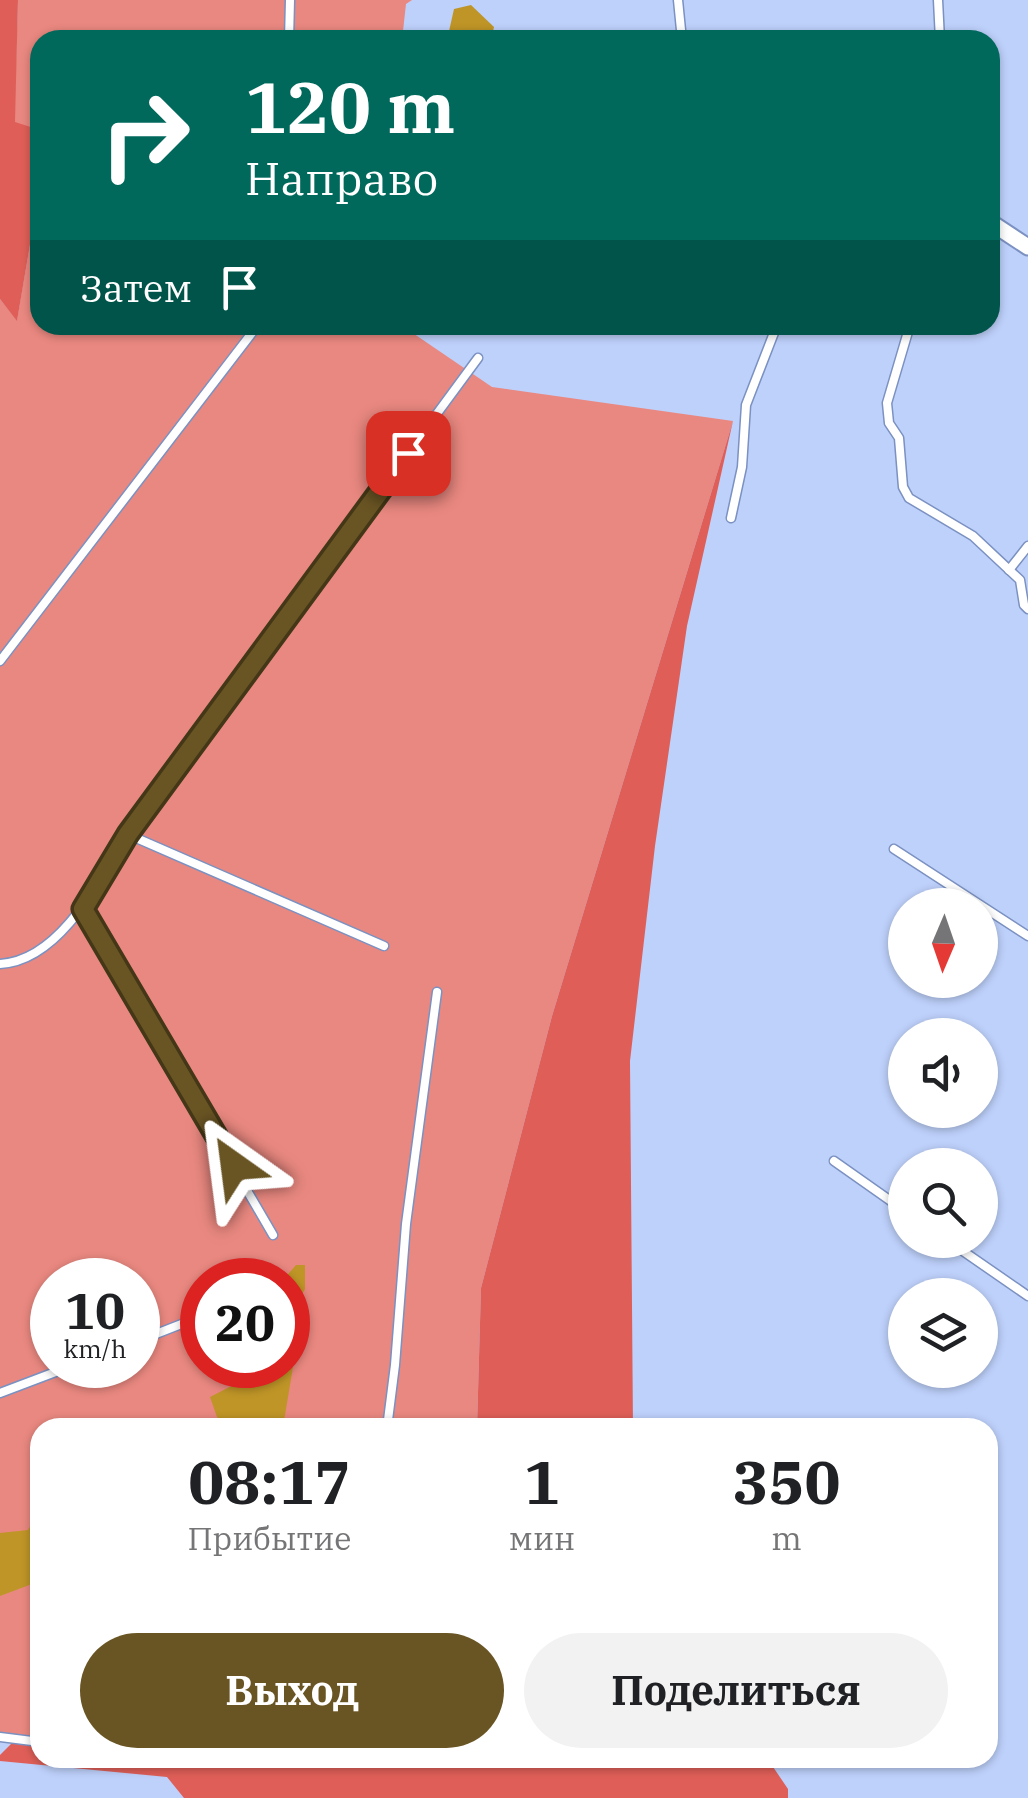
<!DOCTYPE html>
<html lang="ru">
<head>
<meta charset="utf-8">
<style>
	:root { --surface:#fff; --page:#f2f2f2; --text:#202124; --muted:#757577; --accent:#695423 }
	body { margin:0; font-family:"IBM Plex Serif",serif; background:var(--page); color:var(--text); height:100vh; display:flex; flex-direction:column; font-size:38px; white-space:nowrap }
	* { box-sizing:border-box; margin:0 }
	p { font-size:32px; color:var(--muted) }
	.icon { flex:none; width:55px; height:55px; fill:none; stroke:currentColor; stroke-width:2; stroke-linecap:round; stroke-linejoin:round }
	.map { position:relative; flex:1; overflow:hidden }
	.drawer { position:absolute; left:30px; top:1418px; width:968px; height:350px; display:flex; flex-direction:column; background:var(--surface); border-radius:30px; box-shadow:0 2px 8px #0004 }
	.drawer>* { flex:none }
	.banner { position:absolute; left:30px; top:30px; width:970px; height:305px; border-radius:30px; box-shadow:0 2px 8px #0004; background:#00695c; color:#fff; overflow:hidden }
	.needle { width:65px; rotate:182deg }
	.buttons { position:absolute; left:888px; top:888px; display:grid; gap:20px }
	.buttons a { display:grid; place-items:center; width:110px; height:110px; border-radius:50%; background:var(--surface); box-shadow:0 2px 8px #0004; font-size:50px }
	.speed { position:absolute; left:30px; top:1258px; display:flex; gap:20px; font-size:50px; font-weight:700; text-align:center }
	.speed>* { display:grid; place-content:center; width:130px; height:130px; border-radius:50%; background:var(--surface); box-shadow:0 2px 8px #0004; line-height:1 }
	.speed small { font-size:25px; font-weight:400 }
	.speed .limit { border:15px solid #d22; background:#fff; color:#111 }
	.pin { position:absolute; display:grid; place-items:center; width:85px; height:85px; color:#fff; margin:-42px; border-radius:20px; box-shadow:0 5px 15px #0006 }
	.me { position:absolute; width:110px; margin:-55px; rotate:329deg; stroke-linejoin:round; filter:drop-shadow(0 0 8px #0008) }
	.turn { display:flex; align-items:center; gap:35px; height:210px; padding:0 50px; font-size:45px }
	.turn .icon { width:130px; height:130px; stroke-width:2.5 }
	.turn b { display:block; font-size:70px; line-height:85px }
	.then { display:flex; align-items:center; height:95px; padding:0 50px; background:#0003; gap:20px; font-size:38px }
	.eta { display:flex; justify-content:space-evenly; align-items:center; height:170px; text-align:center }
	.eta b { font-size:60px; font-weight:700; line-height:70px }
	.button { display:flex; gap:20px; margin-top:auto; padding:20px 50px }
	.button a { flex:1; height:115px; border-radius:60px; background:var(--accent); color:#fff; font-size:40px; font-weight:700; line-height:115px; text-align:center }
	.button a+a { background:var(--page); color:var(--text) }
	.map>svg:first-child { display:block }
	.green { fill:#e98880; fill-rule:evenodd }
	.forest { fill:#df5f58 }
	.water { fill:#bf9527 }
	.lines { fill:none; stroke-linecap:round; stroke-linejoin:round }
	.service-casing { stroke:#7b91c1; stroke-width:11 }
	.minor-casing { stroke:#7b91c1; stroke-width:19 }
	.service { stroke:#fff; stroke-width:8 }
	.minor { stroke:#fff; stroke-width:15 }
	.route-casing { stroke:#443717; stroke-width:25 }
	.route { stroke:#695423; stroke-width:18 }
</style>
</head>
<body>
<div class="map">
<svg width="1028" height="1798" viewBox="0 0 1028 1798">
	<rect width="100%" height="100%" fill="#bed1fb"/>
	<g class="green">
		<polygon points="18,0 412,0 406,4 402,40 40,40 40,130 14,123"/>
		<path d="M 40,186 L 40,325 L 401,325 L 492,387 L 733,421 L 552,1016 L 481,1288 L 477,1427 L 40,1428 L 40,1740 L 0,1735 L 0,299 L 17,320 ZM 52,1280 L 138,1280 L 138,1365 L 52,1365 ZM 202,1280 L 288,1280 L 288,1365 L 202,1365 Z"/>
	</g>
	<g class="forest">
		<polygon points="0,0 18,0 15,122 40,130 40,186 17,321 0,299"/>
		<polygon points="733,421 687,626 655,846 630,1061 633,1427 477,1427 481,1288 552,1016"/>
		<polygon points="16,1739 40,1740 40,1758 767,1758 788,1789 788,1798 184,1798 167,1777 0,1761 0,1755"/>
	</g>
	<g class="water">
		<polygon points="471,5 494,27 491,40 447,40 454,9"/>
		<polygon points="296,1265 305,1265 305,1289 290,1315 289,1345 293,1367 283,1427 226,1427 217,1417 210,1397 265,1369 265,1365 288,1365 288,1280 283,1280"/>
		<polygon points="40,1509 40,1581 0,1596 0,1533 28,1530"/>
	</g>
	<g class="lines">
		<defs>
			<g id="service">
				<polyline points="678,0 682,40"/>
				<polyline points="938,0 940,40"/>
				<polyline points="289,40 290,0"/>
				<polyline points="910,325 887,403 889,423 899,438 903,487 909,498 973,536 1020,580 1024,605 1028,609"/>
				<polyline points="731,518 742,467 746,405 777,325"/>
				<polyline points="1009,570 1028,546"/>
				<polyline points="0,661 258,325"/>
				<polyline points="127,834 384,946"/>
				<polyline points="894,849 1028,936"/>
				<polyline points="83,909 273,1235"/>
				<path d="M 0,964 C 60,961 100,880 127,834 L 478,358"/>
				<polyline points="834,1161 905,1211"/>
				<polyline points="947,1240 1028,1296"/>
				<polyline points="138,1341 202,1316"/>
				<polyline points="0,1393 74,1365"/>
				<polyline points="387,1428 395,1365 406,1224 437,992"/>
				<polyline points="0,1737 40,1742"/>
			</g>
			<polyline id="minor" points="990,222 1028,247"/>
		</defs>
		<use href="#service" class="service-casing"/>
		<use href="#minor" class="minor-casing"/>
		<use href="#service" class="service"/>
		<use href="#minor" class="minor"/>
	</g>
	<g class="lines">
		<defs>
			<polyline id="route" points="234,1166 83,909 128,834 408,453"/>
		</defs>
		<use href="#route" class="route-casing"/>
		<use href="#route" class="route"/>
	</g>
</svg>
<div class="buttons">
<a><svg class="needle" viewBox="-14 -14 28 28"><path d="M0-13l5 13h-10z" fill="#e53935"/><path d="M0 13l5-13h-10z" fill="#757577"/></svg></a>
<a><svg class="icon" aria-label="sound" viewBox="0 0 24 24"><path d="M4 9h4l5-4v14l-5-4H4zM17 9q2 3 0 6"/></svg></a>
<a><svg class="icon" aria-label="search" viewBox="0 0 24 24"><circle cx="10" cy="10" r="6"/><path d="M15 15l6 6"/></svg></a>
<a><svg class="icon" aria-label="layers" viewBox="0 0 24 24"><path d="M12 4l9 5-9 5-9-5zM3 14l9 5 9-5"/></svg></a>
</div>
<div class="speed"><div>10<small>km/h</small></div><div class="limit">20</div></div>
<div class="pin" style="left:408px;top:453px;background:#d93025"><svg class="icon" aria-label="arrive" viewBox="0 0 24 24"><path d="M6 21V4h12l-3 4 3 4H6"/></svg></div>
<svg class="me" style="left:234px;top:1166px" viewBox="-20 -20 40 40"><path d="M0-17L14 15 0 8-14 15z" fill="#695423" stroke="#fff" stroke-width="4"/></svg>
<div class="banner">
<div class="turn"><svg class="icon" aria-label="right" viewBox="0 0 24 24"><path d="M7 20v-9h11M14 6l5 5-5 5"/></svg><div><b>120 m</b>Направо</div></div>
<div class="then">Затем<svg class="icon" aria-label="arrive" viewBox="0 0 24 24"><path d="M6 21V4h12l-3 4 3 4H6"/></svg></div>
</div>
<section class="drawer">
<div class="eta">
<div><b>08:17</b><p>Прибытие</p></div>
<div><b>1</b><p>мин</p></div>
<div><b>350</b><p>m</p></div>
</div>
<div class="button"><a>Выход</a><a>Поделиться</a></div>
</section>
</div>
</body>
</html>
